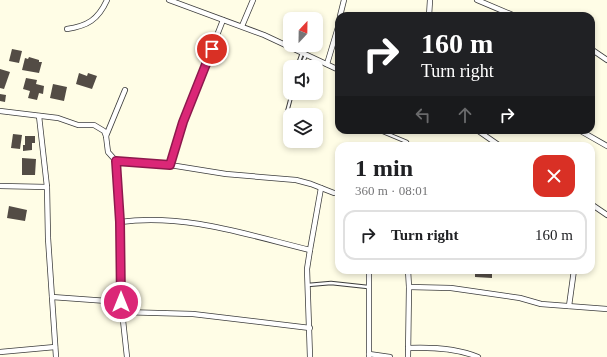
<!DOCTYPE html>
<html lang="en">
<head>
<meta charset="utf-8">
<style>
	:root { --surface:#fff; --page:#f6f6f6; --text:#202124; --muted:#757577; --line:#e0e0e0 }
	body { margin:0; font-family:"Times New Roman",serif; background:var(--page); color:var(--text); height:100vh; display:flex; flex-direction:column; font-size:15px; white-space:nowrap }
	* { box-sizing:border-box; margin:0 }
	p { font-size:13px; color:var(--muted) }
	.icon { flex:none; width:22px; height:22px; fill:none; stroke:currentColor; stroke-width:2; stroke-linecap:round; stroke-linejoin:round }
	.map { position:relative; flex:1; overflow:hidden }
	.details { position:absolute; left:335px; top:142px; width:260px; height:132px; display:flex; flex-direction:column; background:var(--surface); border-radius:12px; box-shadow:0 2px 6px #0003 }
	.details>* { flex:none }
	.hud { position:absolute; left:335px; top:12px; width:260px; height:122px; border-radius:12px; box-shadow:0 2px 6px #0003; background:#202124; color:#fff; overflow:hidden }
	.needle { width:26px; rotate:22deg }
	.controls { position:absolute; left:283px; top:12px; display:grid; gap:8px }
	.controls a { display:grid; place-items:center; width:40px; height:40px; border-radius:8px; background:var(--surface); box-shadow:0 2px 6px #0003; font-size:20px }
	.pin { position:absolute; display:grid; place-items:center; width:34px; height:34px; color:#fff; margin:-17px; border:2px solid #fff; border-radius:50%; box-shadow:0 1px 4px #0007 }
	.me { position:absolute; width:44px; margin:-22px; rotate:0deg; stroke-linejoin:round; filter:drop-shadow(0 0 3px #0008) }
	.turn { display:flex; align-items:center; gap:14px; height:84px; padding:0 20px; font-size:18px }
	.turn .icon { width:52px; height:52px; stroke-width:2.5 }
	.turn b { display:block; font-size:28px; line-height:34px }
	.lanes { display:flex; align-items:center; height:38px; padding:0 20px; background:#0003; justify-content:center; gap:20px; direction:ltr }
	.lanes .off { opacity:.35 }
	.round { display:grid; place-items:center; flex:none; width:42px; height:42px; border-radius:12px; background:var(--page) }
	.summary { display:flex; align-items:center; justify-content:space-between; height:68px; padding:0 20px }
	h1 { font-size:24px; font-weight:700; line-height:30px }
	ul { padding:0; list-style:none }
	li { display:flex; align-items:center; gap:12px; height:50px; margin:0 8px 6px; padding:0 12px; border:2px solid var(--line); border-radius:12px }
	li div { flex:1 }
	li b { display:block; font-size:15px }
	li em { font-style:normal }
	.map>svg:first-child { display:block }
	.building { fill:#534c45 }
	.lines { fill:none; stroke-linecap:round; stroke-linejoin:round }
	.service-casing { stroke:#3d3d3d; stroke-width:4.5 }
	.minor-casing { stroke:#3d3d3d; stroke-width:6 }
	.service { stroke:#fff; stroke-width:2.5 }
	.minor { stroke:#fff; stroke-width:4.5 }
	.route-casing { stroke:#8e194d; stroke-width:10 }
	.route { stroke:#db2777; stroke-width:7 }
</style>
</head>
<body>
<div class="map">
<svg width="607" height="357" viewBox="0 0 607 357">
	<rect width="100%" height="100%" fill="#fffde6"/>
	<g class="building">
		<polygon points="12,49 22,51 19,63 9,61"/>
		<polygon points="29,57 39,60 39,62 42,62 39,73 22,70 25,58 28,59"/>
		<polygon points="0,69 10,72 4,89 0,88"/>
		<polygon points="79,73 87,76 88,73 97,76 92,89 76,84"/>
		<polygon points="26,78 37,80 36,84 44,86 43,94 39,93 37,100 28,98 30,91 23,89"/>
		<polygon points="53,84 67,87 64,101 50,98"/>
		<polygon points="0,94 6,95 5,102 0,101"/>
		<polygon points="13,134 22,135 20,149 11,148"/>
		<polygon points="25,136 35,136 35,143 32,143 32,150 23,151 23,145 25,145"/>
		<polygon points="22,158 36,159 35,175 22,175"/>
		<polygon points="9,206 27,210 25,221 7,218"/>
		<polygon points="475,270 492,270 492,278 475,277"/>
	</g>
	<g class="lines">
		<defs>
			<g id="service">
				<polyline points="297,67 302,53"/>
				<polyline points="301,67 306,55"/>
				<polyline points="289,89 290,85"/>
				<polyline points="287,112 292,93"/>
				<polyline points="382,130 383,132 407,142"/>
				<polyline points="308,285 331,283 368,287"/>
			</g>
			<g id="minor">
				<polyline points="169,0 264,35 339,70"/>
				<polyline points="477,0 515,16"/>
				<polyline points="340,16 344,0"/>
				<polyline points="429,16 430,0"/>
				<polyline points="242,26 253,0"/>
				<path d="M 67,29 C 87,26 98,20 107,0"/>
				<polyline points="591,49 607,60"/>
				<polyline points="327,64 339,24"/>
				<polyline points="0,111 58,118 78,125 94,125 104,131 106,136 108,152 116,161 170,165 226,174 296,180 311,184 334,193 339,193"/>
				<polyline points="39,116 47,187 48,238 56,357"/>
				<polyline points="477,130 500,146"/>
				<polyline points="579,130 607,146"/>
				<polyline points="106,136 125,90"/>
				<polyline points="116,161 120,222 121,302 127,357"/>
				<polyline points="170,165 183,122 223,20"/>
				<polyline points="0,186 47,187"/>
				<polyline points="591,204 607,215"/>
				<path d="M 120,222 C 184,213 248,235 310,250"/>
				<polyline points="369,270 369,357"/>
				<polyline points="409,287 451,288 520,298 541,304 607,309"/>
				<polyline points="52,297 121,302"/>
				<polyline points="569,306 574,270"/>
				<polyline points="122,312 193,314 310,328"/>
				<path d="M 408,348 C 432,347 456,348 478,357"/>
				<polyline points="0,352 55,347"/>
				<polyline points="369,354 390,357"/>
				<polyline points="310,357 307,269 310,250 321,188"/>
				<polyline points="408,357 409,287 408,270"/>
			</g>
		</defs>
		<use href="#service" class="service-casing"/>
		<use href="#minor" class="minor-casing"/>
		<use href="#service" class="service"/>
		<use href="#minor" class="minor"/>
	</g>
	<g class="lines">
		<defs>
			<polyline id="route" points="121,302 120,222 116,161 170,165 183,122 212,49"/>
		</defs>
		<use href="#route" class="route-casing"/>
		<use href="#route" class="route"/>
	</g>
</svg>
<div class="controls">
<a><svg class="needle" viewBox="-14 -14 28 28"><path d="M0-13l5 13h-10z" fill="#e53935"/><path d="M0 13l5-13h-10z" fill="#757577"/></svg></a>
<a><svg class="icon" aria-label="sound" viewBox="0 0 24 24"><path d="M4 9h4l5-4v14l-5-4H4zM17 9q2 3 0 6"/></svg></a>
<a><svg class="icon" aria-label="layers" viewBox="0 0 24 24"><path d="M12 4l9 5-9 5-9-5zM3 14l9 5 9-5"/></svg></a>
</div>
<div class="pin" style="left:212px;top:49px;background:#d93025"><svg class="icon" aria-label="arrive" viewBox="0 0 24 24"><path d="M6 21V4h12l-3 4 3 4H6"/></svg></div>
<svg class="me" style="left:121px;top:302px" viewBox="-20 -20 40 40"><circle r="17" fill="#db2777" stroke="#fff" stroke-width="3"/><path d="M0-11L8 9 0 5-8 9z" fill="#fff"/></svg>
<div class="hud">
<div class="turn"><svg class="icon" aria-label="right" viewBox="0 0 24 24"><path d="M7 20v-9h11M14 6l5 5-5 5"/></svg><div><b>160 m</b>Turn right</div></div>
<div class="lanes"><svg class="icon off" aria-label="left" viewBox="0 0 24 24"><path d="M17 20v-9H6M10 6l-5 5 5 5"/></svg><svg class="icon off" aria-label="ahead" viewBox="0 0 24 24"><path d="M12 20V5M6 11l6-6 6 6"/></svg><svg class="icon" aria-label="right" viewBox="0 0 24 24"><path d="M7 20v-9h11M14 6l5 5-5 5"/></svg></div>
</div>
<section class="details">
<div class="summary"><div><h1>1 min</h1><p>360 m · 08:01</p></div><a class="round" style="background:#d93025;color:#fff"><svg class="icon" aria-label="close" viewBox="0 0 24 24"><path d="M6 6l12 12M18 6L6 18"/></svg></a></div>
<ul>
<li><svg class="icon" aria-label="right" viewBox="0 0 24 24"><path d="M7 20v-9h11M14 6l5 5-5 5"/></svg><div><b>Turn right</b></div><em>160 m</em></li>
</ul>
</section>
</div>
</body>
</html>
